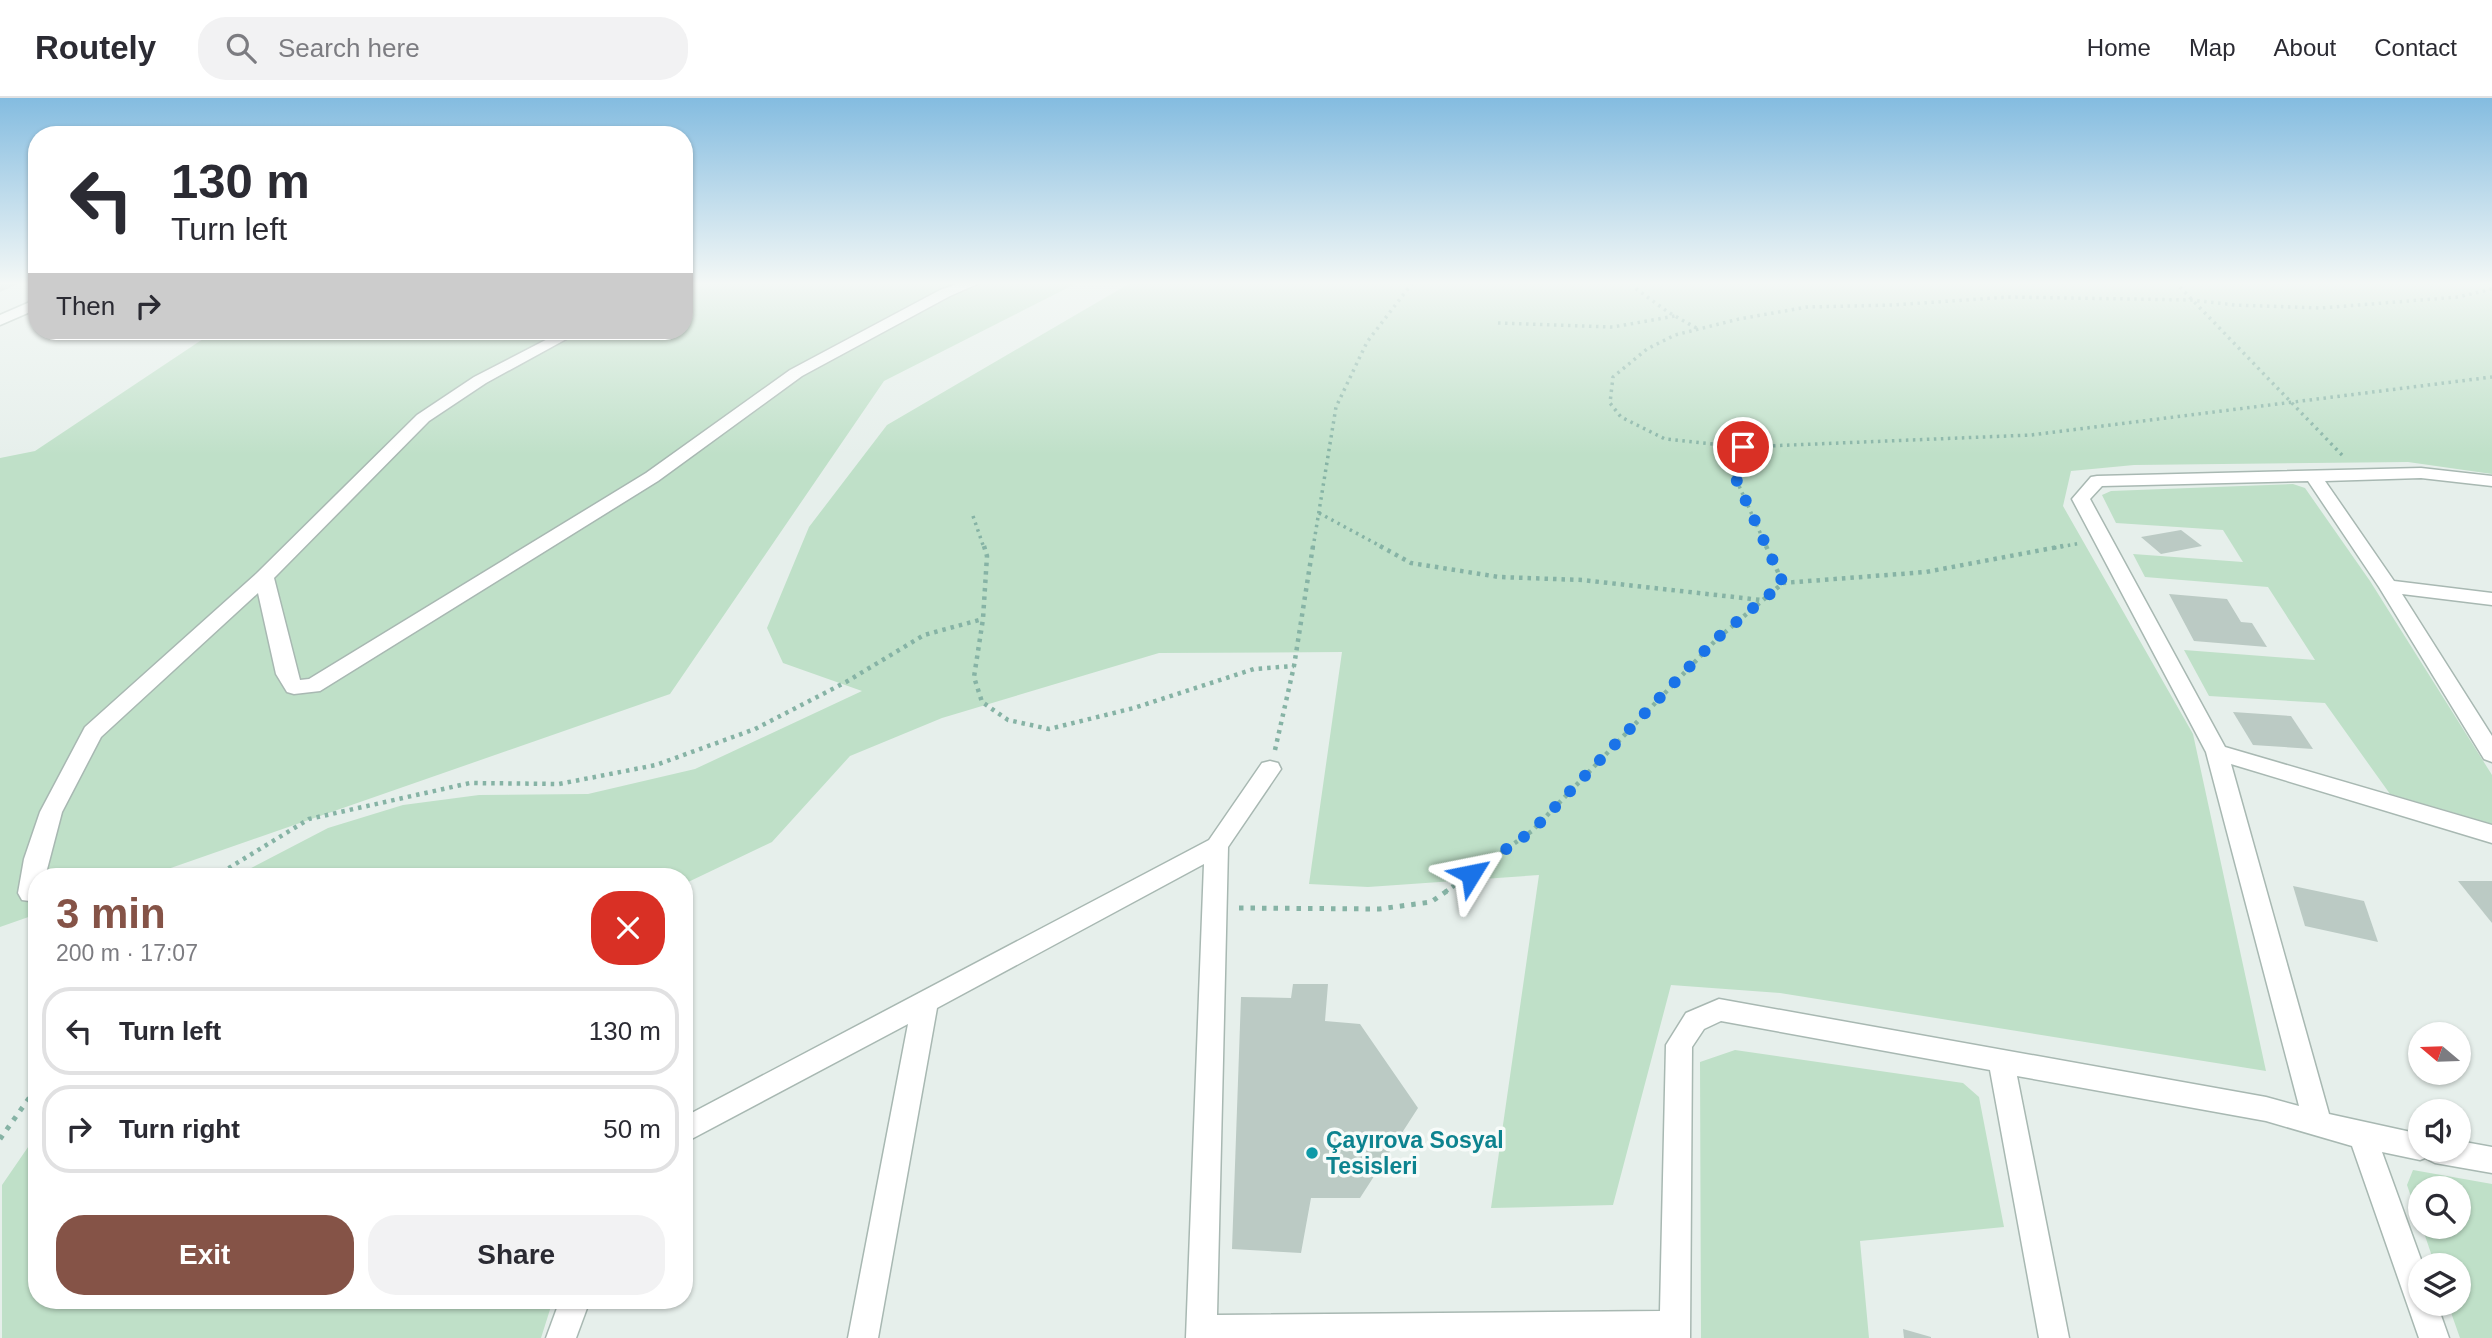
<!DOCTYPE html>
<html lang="en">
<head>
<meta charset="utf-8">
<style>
	:root { --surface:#fff; --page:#f2f2f3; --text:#2b2b33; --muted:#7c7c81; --line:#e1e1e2; --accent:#855347 }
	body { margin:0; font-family:Helvetica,sans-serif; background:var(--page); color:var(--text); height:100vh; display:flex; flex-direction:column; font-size:26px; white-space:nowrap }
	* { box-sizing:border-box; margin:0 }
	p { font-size:23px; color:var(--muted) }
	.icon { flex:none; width:38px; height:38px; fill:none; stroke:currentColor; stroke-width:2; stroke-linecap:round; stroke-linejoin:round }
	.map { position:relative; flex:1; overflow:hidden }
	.side { position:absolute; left:28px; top:770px; width:665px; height:441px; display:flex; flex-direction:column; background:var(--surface); border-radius:28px; box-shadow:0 2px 5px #0004 }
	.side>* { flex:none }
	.hud { position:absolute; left:28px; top:28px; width:665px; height:214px; border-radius:28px; box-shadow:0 2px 5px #0004; background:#fff; color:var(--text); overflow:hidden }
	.needle { width:46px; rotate:289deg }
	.buttons { position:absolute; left:2408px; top:924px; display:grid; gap:14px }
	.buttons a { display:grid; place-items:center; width:63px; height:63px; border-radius:50%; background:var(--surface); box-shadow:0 2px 5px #0004; font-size:35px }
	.pin { position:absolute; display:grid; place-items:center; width:60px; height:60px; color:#fff; margin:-30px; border:4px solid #fff; border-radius:50%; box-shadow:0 2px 7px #0007 }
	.me { position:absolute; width:77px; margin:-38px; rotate:55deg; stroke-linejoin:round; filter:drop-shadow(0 0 5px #0008) }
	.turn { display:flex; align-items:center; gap:24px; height:147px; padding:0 28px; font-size:32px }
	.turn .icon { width:91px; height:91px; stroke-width:2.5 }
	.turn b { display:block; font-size:49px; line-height:60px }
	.then { display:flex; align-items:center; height:66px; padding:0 28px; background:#0003; gap:14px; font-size:26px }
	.round { display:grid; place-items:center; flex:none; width:74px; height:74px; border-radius:28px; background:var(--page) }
	.headline { display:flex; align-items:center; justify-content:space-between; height:119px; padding:0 28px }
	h1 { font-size:42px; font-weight:700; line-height:52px; color:var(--accent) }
	.cta { display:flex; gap:14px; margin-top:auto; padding:14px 28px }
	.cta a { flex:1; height:80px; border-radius:28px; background:var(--accent); color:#fff; font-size:28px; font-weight:700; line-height:80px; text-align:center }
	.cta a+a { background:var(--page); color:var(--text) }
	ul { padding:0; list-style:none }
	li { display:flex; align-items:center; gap:21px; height:88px; margin:0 14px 10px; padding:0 14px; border:4px solid var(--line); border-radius:28px }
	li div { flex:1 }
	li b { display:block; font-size:26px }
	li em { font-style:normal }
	header { display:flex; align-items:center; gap:42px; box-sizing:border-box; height:98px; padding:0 35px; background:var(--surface); border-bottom:2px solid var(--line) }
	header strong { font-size:33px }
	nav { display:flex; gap:38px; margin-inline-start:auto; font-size:24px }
	.search { width:490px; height:63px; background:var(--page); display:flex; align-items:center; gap:18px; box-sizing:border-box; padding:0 24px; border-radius:28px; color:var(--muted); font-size:26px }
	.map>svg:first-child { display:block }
	.green { fill:#bfe0c8 }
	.building { fill:#bbcac4 }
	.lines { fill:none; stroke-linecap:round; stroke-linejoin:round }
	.minor-casing { stroke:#a8b8b2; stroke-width:3 }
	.path-far2 { stroke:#86b3a5; stroke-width:3.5; stroke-dasharray:2.5 4.5; stroke-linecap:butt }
	.path-far1 { stroke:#86b3a5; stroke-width:4.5; stroke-dasharray:3.5 5; stroke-linecap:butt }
	.path { stroke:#86b3a5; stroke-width:5; stroke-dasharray:4.5 7; stroke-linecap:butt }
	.minor { fill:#fff; fill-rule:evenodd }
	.route { stroke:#1a73e8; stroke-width:12; stroke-dasharray:0 21.6 }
	.culture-dot { fill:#0f9aa8; stroke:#f7fbf9; stroke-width:2.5 }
	.labels { text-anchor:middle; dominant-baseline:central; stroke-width:7; stroke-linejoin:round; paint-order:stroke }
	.near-culture-label { font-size:23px; font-weight:bold; fill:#0d838f; stroke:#f7fbf9; text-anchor:start }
</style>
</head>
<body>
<header>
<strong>Routely</strong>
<div class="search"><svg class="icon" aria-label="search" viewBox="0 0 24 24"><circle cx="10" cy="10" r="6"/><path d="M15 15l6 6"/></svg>Search here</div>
<nav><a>Home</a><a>Map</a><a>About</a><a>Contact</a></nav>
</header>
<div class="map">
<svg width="2492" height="1240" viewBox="0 0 2492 1240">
	<rect width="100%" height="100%" fill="#e6efeb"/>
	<g class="green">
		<polygon points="684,184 1079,184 884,283 670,596 145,779 37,779 37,816 0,829 0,360 35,353 215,233 684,233"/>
		<polygon points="1132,184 2492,184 2492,376 2408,364 2134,367 2071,373 2063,408 2193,636 2266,973 1780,895 1671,887 1613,1107 1491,1110 1539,777 1368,789 1309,786 1342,554 1159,555 942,620 850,658 772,744 684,786 684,779 234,779 328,730 403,707 479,697 588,696 695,671 862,593 783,565 767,530 809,429 887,327"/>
		<polygon points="2293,386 2305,390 2370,483 2492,677 2492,726 2390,696 2325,605 2209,598 2184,552 2315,562 2268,489 2145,479 2133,456 2243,464 2223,432 2116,425 2102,397 2111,393"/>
		<polygon points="1735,952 1963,985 1979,999 2004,1129 1860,1143 1869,1240 1701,1240 1700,964"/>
		<polygon points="37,1036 37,1202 553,1202 541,1240 2,1240 2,1087"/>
		<polygon points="2413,1072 2492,1086 2492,1240 2460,1240 2448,1206 2459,1206 2459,1167 2435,1167 2422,1129 2459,1129 2459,1090 2420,1090 2420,1125 2407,1087"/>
	</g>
	<g class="building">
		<polygon points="0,184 23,184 0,194"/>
		<polygon points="2181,432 2202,448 2161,456 2141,439"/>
		<polygon points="2169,496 2227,501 2241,524 2252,525 2267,549 2194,543"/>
		<polygon points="2233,614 2291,618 2313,651 2253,647"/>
		<polygon points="2458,783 2492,783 2492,825"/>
		<polygon points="2293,788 2364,803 2378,844 2305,828"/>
		<polygon points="1293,886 1328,886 1325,923 1360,926 1418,1010 1360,1100 1311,1100 1301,1155 1232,1151 1241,899 1291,900"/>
		<polygon points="1903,1231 1931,1239 1931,1240 1904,1240"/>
	</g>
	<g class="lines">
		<defs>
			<g id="minor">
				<polygon points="963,184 982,184 950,198 802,278 658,383 320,593 294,596 287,594 276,576 258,495 101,639 62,714 45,779 37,779 37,804 22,802 18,795 24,761 40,714 85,629 257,475 417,317 474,279 563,233 581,233 486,285 429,323 274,480 300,582 309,581 646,375 790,272 940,192"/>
				<polygon points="37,201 37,211 0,227 0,217"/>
				<polygon points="2421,370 2492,378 2492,388 2421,380 2325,383 2394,483 2492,495 2492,507 2402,496 2492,638 2492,664 2484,661 2379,489 2308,383 2102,388 2090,401 2225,649 2492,727 2492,745 2231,666 2329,1016 2420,1036 2420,1052 2459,1052 2459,1043 2492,1049 2492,1075 2435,1065 2425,1060 2420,1062 2382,1054 2423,1167 2420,1167 2420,1206 2437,1206 2449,1240 2419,1240 2352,1048 2266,1023 2017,978 2069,1240 2039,1240 1990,972 1721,923 1704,931 1692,949 1690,1240 1186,1240 1204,766 937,910 878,1240 848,1240 908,926 684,1045 684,1019 1209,742 1262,665 1270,663 1278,665 1281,671 1228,749 1217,1217 1660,1213 1666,947 1686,915 1719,901 2266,999 2299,1008 2206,654 2072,401 2091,379 2097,378"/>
				<polygon points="560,1202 590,1202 576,1240 546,1240"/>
			</g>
		</defs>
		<use href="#minor" class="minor-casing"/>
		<g class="path-far2">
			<polyline points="1634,184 1635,190 1668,214 1698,231"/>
			<polyline points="2175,184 2343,358"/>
			<polyline points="2492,191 2458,199 2321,210 2235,207 2192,202 2008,199 1893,207 1807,209 1739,221 1675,237 1647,251 1613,279 1610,305 1621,319 1665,341 1743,349 2031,337 2492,279"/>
			<polyline points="1498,225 1613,229 1675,218"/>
			<polyline points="1729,348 1731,370 1767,450"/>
			<polyline points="1319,415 1384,450"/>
			<polyline points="973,418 984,450"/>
			<polyline points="1313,450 1336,309 1367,244 1413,184"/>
			<polyline points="2054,450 2081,445"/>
		</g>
		<g class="path-far1">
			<polyline points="984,448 987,458 983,521 974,579 982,604 1008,622 1049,631 1134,610 1254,571 1294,568"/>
			<polyline points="1380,448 1411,465 1499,479 1582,482 1761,502"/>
			<polyline points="1766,448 1783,485"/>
			<polyline points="1275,652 1294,568 1313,448"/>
			<polyline points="214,779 309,721 470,685 559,686 656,667 755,631 846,584 924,537 983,521"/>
			<polyline points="1445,794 1532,733 1716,542 1783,485 1926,474 2063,448"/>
		</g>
		<g class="path">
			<polyline points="1239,810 1379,811 1431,804 1447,793"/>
			<polyline points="0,1041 37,989"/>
		</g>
		<use href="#minor" class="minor"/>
	</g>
	<linearGradient id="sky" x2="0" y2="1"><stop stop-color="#84bce0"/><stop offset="0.52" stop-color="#f4f8f6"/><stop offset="1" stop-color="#f4f8f6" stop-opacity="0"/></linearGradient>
	<rect width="2492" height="357" fill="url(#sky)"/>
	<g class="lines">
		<polyline class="route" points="1471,776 1532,733 1716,541 1783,485 1731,370 1730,348 1743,349"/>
	</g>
	<circle class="culture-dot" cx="1312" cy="1055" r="7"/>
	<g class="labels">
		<g class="near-culture-label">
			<text x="1326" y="1042">Çayırova Sosyal<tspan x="1326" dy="26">Tesisleri</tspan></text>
		</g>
	</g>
</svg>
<div class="buttons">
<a><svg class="needle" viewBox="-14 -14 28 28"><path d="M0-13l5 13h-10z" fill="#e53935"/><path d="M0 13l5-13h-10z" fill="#7c7c81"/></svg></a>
<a><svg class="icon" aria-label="sound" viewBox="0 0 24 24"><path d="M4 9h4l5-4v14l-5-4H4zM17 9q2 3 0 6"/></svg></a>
<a><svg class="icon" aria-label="search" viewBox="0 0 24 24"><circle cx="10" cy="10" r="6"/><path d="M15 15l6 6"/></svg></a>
<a><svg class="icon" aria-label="layers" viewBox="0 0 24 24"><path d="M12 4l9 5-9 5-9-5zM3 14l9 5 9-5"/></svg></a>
</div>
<div class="pin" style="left:1743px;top:349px;background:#d93025"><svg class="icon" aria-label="arrive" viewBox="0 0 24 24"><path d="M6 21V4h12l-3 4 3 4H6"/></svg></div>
<svg class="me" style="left:1471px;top:776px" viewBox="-20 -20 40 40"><path d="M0-17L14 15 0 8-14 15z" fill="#1a73e8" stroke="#fff" stroke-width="4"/></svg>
<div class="hud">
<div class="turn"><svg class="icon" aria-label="left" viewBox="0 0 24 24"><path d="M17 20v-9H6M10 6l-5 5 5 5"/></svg><div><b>130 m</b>Turn left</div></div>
<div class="then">Then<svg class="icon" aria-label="right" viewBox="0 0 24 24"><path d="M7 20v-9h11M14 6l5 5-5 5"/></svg></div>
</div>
<section class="side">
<div class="headline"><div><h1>3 min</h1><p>200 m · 17:07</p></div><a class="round" style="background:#d93025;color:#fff"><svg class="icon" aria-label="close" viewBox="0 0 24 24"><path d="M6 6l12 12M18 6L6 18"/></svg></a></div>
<ul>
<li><svg class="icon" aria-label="left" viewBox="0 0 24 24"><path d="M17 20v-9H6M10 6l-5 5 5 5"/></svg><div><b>Turn left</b></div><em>130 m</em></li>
<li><svg class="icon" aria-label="right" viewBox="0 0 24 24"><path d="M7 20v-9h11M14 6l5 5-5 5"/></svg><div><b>Turn right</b></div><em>50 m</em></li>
</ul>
<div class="cta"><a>Exit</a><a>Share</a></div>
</section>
</div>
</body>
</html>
